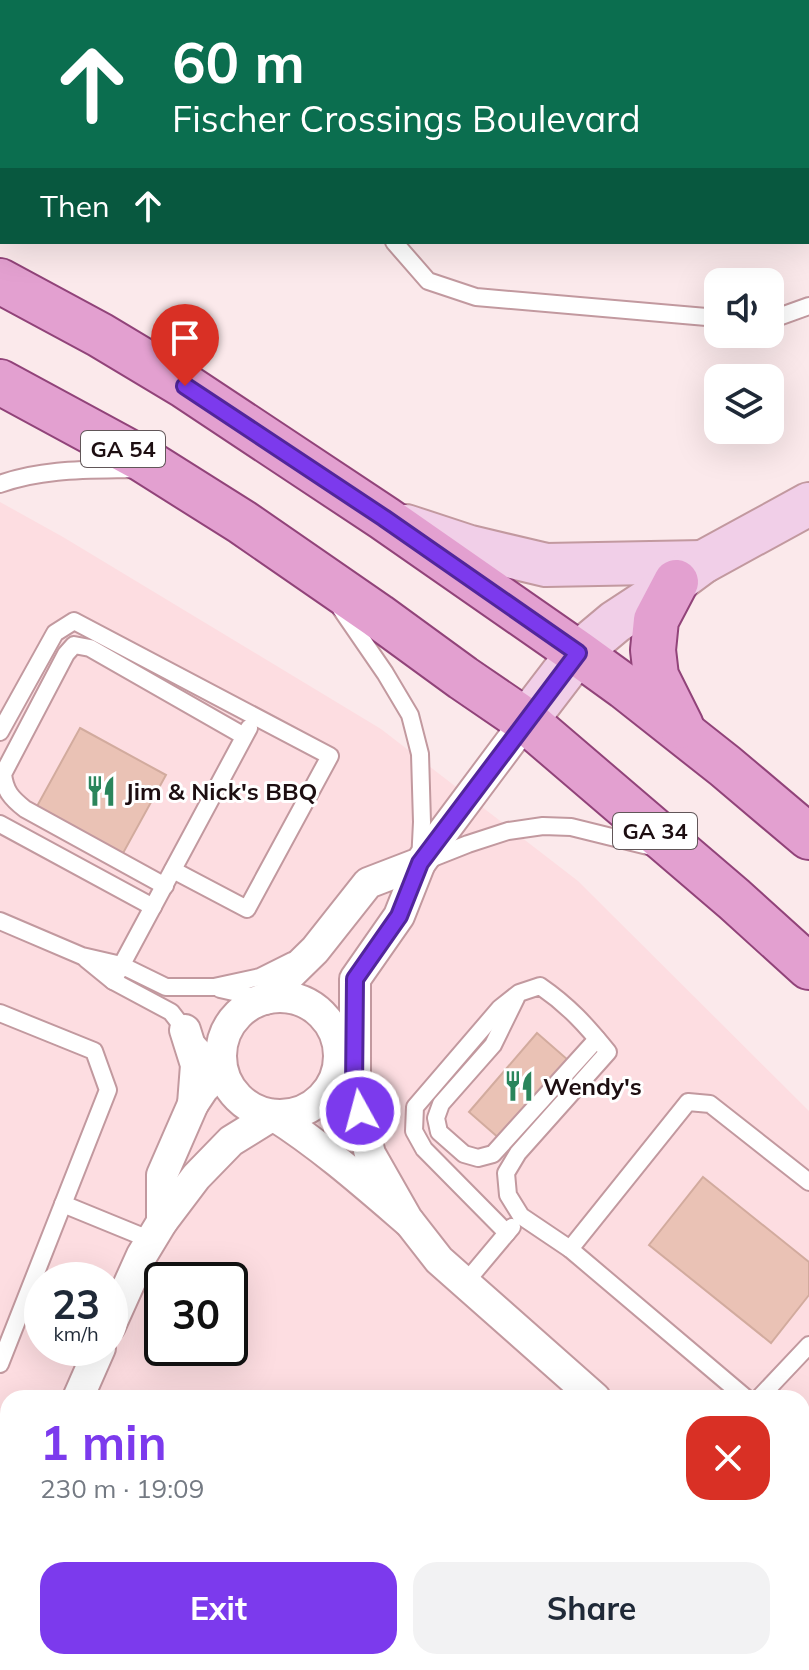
<!DOCTYPE html>
<html lang="en">
<head>
<meta charset="utf-8">
<style>
	:root { --surface:#fff; --page:#f2f2f3; --text:#1f2937; --muted:#747a83; --accent:#7c3aed }
	body { margin:0; font-family:Mulish,sans-serif; background:var(--page); color:var(--text); height:100vh; display:flex; flex-direction:column; font-size:30px; white-space:nowrap }
	* { box-sizing:border-box; margin:0 }
	p { font-size:26px; color:var(--muted) }
	.icon { flex:none; width:44px; height:44px; fill:none; stroke:currentColor; stroke-width:2; stroke-linecap:round; stroke-linejoin:round }
	.map { position:relative; flex:1; overflow:hidden }
	.sheet { position:absolute; left:0px; top:1390px; width:810px; height:280px; display:flex; flex-direction:column; background:var(--surface); border-radius:24px 24px 0 0; box-shadow:0 8px 32px #0002 }
	.sheet>* { flex:none }
	.hud { position:absolute; left:0px; top:0px; width:810px; height:244px; box-shadow:0 8px 32px #0002; background:#0b6e4f; color:#fff; overflow:hidden }
	.controls { position:absolute; left:704px; top:268px; display:grid; gap:16px }
	.controls a { display:grid; place-items:center; width:80px; height:80px; border-radius:16px; background:var(--surface); box-shadow:0 8px 32px #0002; font-size:40px }
	.speed { position:absolute; left:24px; top:1262px; display:flex; gap:16px; font-size:40px; font-weight:700; text-align:center }
	.speed>* { display:grid; place-content:center; width:104px; height:104px; border-radius:50%; background:var(--surface); box-shadow:0 8px 32px #0002; line-height:1 }
	.speed small { font-size:20px; font-weight:400 }
	.speed .limit { border:4px solid #111; border-radius:12px; background:#fff; color:#111 }
	.pin { position:absolute; display:grid; place-items:center; width:68px; height:68px; color:#fff; margin:-82px -34px; border-radius:50% 50% 50% 0; rotate:-45deg; box-shadow:0 0 8px #0007 }
	.pin .icon { rotate:45deg }
	.me { position:absolute; width:88px; margin:-44px; rotate:353deg; stroke-linejoin:round; filter:drop-shadow(0 0 6px #0008) }
	.turn { display:flex; align-items:center; gap:28px; height:168px; padding:0 40px; font-size:36px }
	.turn .icon { width:104px; height:104px; stroke-width:2.5 }
	.turn b { display:block; font-size:56px; line-height:68px }
	.then { display:flex; align-items:center; height:76px; padding:0 40px; background:#0003; gap:16px; font-size:30px }
	.round { display:grid; place-items:center; flex:none; width:84px; height:84px; border-radius:24px; background:var(--page) }
	.head { display:flex; align-items:center; justify-content:space-between; height:136px; padding:0 40px }
	h1 { font-size:48px; font-weight:700; line-height:60px; color:var(--accent) }
	.button { display:flex; gap:16px; margin-top:auto; padding:16px 40px }
	.button a { flex:1; height:92px; border-radius:24px; background:var(--accent); color:#fff; font-size:32px; font-weight:700; line-height:92px; text-align:center }
	.button a+a { background:var(--page); color:var(--text) }
	.map>svg:first-child { display:block }
	.built { fill:#fddde1; fill-rule:evenodd }
	.building { fill:#eac2b5; stroke:#d2ab9e; stroke-width:2 }
	.lines { fill:none; stroke-linecap:round; stroke-linejoin:round }
	.lane-casing { stroke:#c2999f; stroke-width:20 }
	.street-casing { stroke:#c2999f; stroke-width:34 }
	.secondary-casing { stroke:#c2999f; stroke-width:46 }
	.primary-casing { stroke:#914379; stroke-width:48 }
	.lane { stroke:#fff; stroke-width:16 }
	.street { stroke:#fff; stroke-width:30 }
	.secondary { stroke:#f1cfe8; stroke-width:42 }
	.primary { stroke:#e3a0d0; stroke-width:44 }
	.route-casing { stroke:#51269a; stroke-width:20 }
	.route { stroke:#7c3aed; stroke-width:14 }
	.labels { text-anchor:middle; dominant-baseline:central; stroke-width:6; stroke-linejoin:round; paint-order:stroke }
	.shield { fill:#fff; stroke:#615658; stroke-width:2 }
	.shield-label { font-size:22px; font-weight:bold; fill:#1d0e11 }
	.poi-label { font-size:24px; font-weight:bold; fill:#1d0e11; stroke:#fff; text-anchor:start }
</style>
</head>
<body>
<div class="map">
<svg width="809" height="1670" viewBox="0 0 809 1670">
	<rect width="100%" height="100%" fill="#fbe9eb"/>
	<path class="built" d="M 0,502 L 63,537 L 381,729 L 578,881 L 809,1111 L 809,1670 L 0,1670 ZM 42,1280 L 110,1280 L 110,1348 L 42,1348 ZM 162,1280 L 230,1280 L 230,1348 L 162,1348 ZM 8,1398 L 802,1398 L 802,1662 L 8,1662 Z"/>
	<g class="building">
		<polygon points="80,728 166,775 122,855 36,808"/>
		<polygon points="537,1033 568,1060 500,1139 469,1112"/>
		<polygon points="703,1177 809,1262 809,1295 771,1343 649,1245"/>
	</g>
	<g class="lines">
		<defs>
			<g id="lane">
				<polyline points="263,0 265,2"/>
				<polyline points="416,2 417,0"/>
				<polyline points="798,2 801,0"/>
				<polyline points="808,96 809,95"/>
				<polyline points="394,242 428,281 476,297 718,318"/>
				<polyline points="770,320 809,306"/>
				<path d="M 0,484 C 43,468 91,470 137,469"/>
				<polyline points="341,609 385,673 410,715 420,754 422,822 420,863 468,844 508,831 543,826 571,827 656,848"/>
				<polyline points="0,732 55,633 74,621 330,756 247,909 173,870"/>
				<polyline points="0,824 153,907"/>
				<path d="M 165,886 L 25,809 C 11,798 5,791 3,774 L 66,654 L 74,645 L 90,648 L 244,736"/>
				<polyline points="0,921 82,956 121,965 166,987 214,987 260,977 292,961"/>
				<polyline points="86,959 113,981 171,1012 185,1030 222,1070"/>
				<polyline points="113,981 249,728"/>
				<polyline points="220,989 265,999"/>
				<polyline points="516,998 493,1045 441,1104 436,1118 439,1132 464,1154 478,1158 493,1154 597,1039"/>
				<polyline points="0,1013 94,1051 108,1090 0,1364"/>
				<polyline points="63,1204 151,1240"/>
				<path d="M 507,1233 L 424,1149 L 414,1131 L 415,1107 L 500,1008 L 519,993 L 540,986 C 569,1006 586,1025 608,1052 L 518,1153 L 506,1173 L 508,1195 L 521,1216 L 570,1249 L 746,1398"/>
				<polyline points="570,1249 688,1102 710,1104 809,1182"/>
				<polyline points="465,1283 512,1227"/>
				<polyline points="759,1398 809,1345"/>
				<polyline points="802,1463 809,1471"/>
				<polyline points="0,1631 8,1646"/>
				<polyline points="16,1662 21,1670"/>
			</g>
			<g id="street">
				<circle cx="280" cy="1056" r="59"/>
				<polyline points="265,999 315,950 368,883 420,863 526,721"/>
				<polyline points="185,1030 196,1065 193,1104"/>
				<polyline points="339,1055 354,1090 370,1154 407,1219 439,1260 595,1398"/>
				<polyline points="355,1071 355,979 399,916 420,863"/>
				<polyline points="162,1222 162,1175 193,1104 203,1089 222,1070"/>
				<path d="M 110,1326 L 142,1255 L 162,1222 L 196,1177 L 231,1141 L 273,1115 C 322,1146 366,1185 409,1222"/>
				<polyline points="78,1398 100,1348"/>
				<polyline points="0,1574 8,1556"/>
				<polyline points="802,1613 809,1622"/>
			</g>
			<g id="secondary">
				<polyline points="406,526 470,547 546,565 703,562"/>
				<polyline points="526,721 578,653 615,622 676,582 703,562 809,504"/>
			</g>
			<g id="primary">
				<polyline points="0,281 100,335 185,386 384,518 578,653 625,687 725,766 809,837"/>
				<polyline points="0,382 142,459 242,522 378,616 463,678 526,721 734,899 809,967"/>
				<polyline points="676,582 656,620 653,650 656,676 681,726"/>
			</g>
		</defs>
		<use href="#lane" class="lane-casing"/>
		<use href="#street" class="street-casing"/>
		<use href="#secondary" class="secondary-casing"/>
		<use href="#primary" class="primary-casing"/>
		<use href="#lane" class="lane"/>
		<use href="#street" class="street"/>
		<use href="#secondary" class="secondary"/>
		<use href="#primary" class="primary"/>
	</g>
	<g class="lines">
		<defs>
			<polyline id="route" points="185,386 384,518 578,653 420,863 399,916 355,979 354,1090 360,1111"/>
		</defs>
		<use href="#route" class="route-casing"/>
		<use href="#route" class="route"/>
	</g>
	<defs>
		<symbol id="restaurant-bare" viewBox="-9 -9 18 18"><path d="M-5-6h1v4h1v-4h1v4h1v-4h1v5L-1.5 .5V6h-2V.5L-5-1ZM5-6V6H3V1.5H1.5Q1.5-4 5-6Z" fill="#2a855b" stroke="#fff" stroke-width="2.5" paint-order="stroke"/></symbol>
	</defs>
	<g fill-rule="evenodd">
		<use href="#restaurant-bare" x="79" y="769" width="44" height="44"/>
		<use href="#restaurant-bare" x="497" y="1064" width="44" height="44"/>
	</g>
	<g class="labels">
		<g class="shield">
			<rect x="81" y="431" width="84" height="36" rx="6"/>
			<rect x="613" y="813" width="84" height="36" rx="6"/>
		</g>
		<g class="shield-label">
			<text x="123" y="449">GA 54</text>
			<text x="655" y="831">GA 34</text>
		</g>
		<g class="poi-label">
			<text x="125" y="791">Jim &amp; Nick's BBQ</text>
			<text x="543" y="1086">Wendy's</text>
		</g>
	</g>
</svg>
<div class="controls">
<a><svg class="icon" aria-label="sound" viewBox="0 0 24 24"><path d="M4 9h4l5-4v14l-5-4H4zM17 9q2 3 0 6"/></svg></a>
<a><svg class="icon" aria-label="layers" viewBox="0 0 24 24"><path d="M12 4l9 5-9 5-9-5zM3 14l9 5 9-5"/></svg></a>
</div>
<div class="speed"><div>23<small>km/h</small></div><div class="limit">30</div></div>
<div class="pin" style="left:185px;top:386px;background:#d93025"><svg class="icon" aria-label="arrive" viewBox="0 0 24 24"><path d="M6 21V4h12l-3 4 3 4H6"/></svg></div>
<svg class="me" style="left:360px;top:1111px" viewBox="-20 -20 40 40"><circle r="17" fill="#7c3aed" stroke="#fff" stroke-width="3"/><path d="M0-11L8 9 0 5-8 9z" fill="#fff"/></svg>
<div class="hud">
<div class="turn"><svg class="icon" aria-label="ahead" viewBox="0 0 24 24"><path d="M12 20V5M6 11l6-6 6 6"/></svg><div><b>60 m</b>Fischer Crossings Boulevard</div></div>
<div class="then">Then<svg class="icon" aria-label="ahead" viewBox="0 0 24 24"><path d="M12 20V5M6 11l6-6 6 6"/></svg></div>
</div>
<section class="sheet">
<div class="head"><div><h1>1 min</h1><p>230 m · 19:09</p></div><a class="round" style="background:#d93025;color:#fff"><svg class="icon" aria-label="close" viewBox="0 0 24 24"><path d="M6 6l12 12M18 6L6 18"/></svg></a></div>
<div class="button"><a>Exit</a><a>Share</a></div>
</section>
</div>
</body>
</html>
